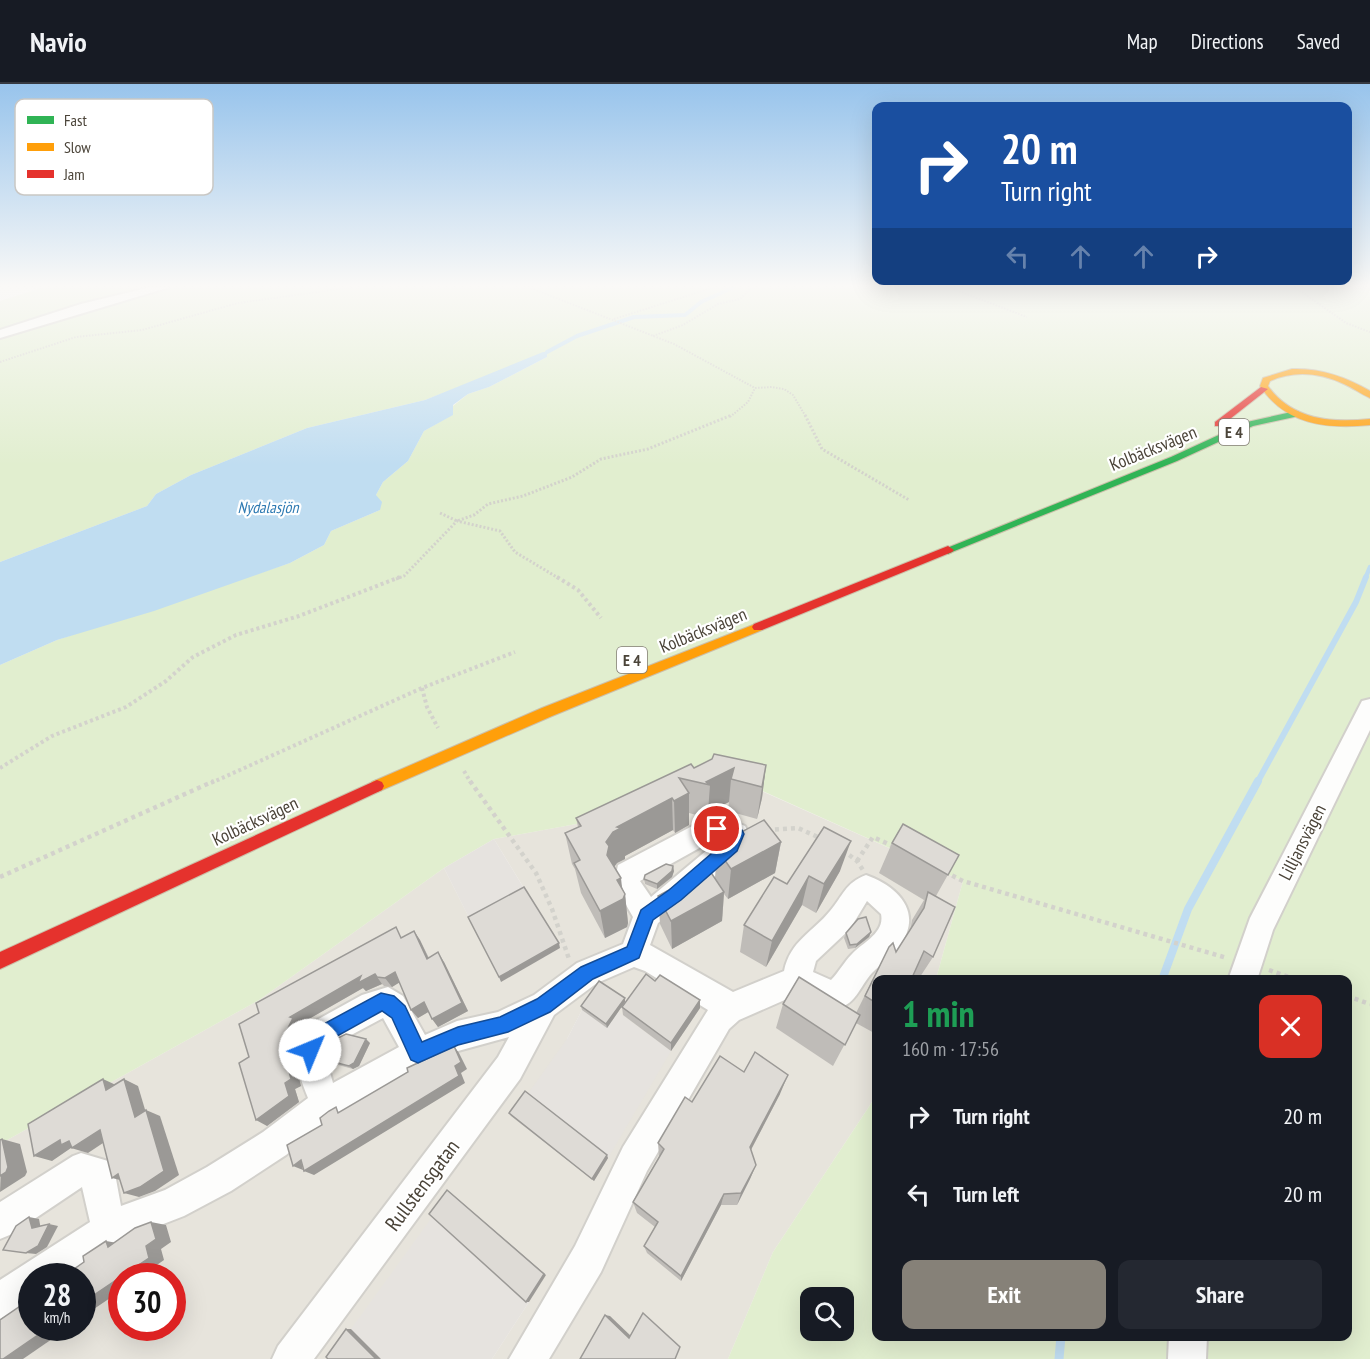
<!DOCTYPE html>
<html lang="en">
<head>
<meta charset="utf-8">
<style>
	:root { --surface:#171b24; --page:#242831; --text:#f1f3f6; --muted:#9ea1a6; --line:#363941; --accent:#868178 }
	body { margin:0; font-family:"PT Sans Narrow",sans-serif; background:var(--page); color:var(--text); height:100vh; display:flex; flex-direction:column; font-size:22px; white-space:nowrap }
	* { box-sizing:border-box; margin:0 }
	p { font-size:20px; color:var(--muted) }
	.icon { flex:none; width:33px; height:33px; fill:none; stroke:currentColor; stroke-width:2; stroke-linecap:round; stroke-linejoin:round }
	.map { position:relative; flex:1; overflow:hidden }
	.drawer { position:absolute; left:872px; top:891px; width:480px; height:366px; display:flex; flex-direction:column; background:var(--surface); border-radius:12px; box-shadow:0 6px 24px #0002 }
	.drawer>* { flex:none }
	.hud { position:absolute; left:872px; top:18px; width:480px; height:183px; border-radius:12px; box-shadow:0 6px 24px #0002; background:#1a4fa0; color:#fff; overflow:hidden }
	.tools { position:absolute; left:800px; top:1203px; display:grid; gap:12px }
	.tools a { display:grid; place-items:center; width:54px; height:54px; border-radius:12px; background:var(--surface); box-shadow:0 6px 24px #0002; font-size:30px }
	.speed { position:absolute; left:18px; top:1179px; display:flex; gap:12px; font-size:30px; font-weight:700; text-align:center }
	.speed>* { display:grid; place-content:center; width:78px; height:78px; border-radius:50%; background:var(--surface); box-shadow:0 6px 24px #0002; line-height:1 }
	.speed small { font-size:15px; font-weight:400 }
	.speed .limit { border:9px solid #d22; background:#fff; color:#111 }
	.pin { position:absolute; display:grid; place-items:center; width:51px; height:51px; color:#fff; margin:-26px; border:3px solid #fff; border-radius:50%; box-shadow:0 2px 6px #0007 }
	.me { position:absolute; width:66px; margin:-33px; rotate:45deg; stroke-linejoin:round; filter:drop-shadow(0 0 4px #0008) }
	.turn { display:flex; align-items:center; gap:21px; height:126px; padding:0 30px; font-size:27px }
	.turn .icon { width:78px; height:78px; stroke-width:2.5 }
	.turn b { display:block; font-size:42px; line-height:51px }
	.lanes { display:flex; align-items:center; height:57px; padding:0 30px; background:#0003; justify-content:center; gap:30px; direction:ltr }
	.lanes .off { opacity:.35 }
	.round { display:grid; place-items:center; flex:none; width:63px; height:63px; border-radius:12px; background:var(--page) }
	.head { display:flex; align-items:center; justify-content:space-between; height:102px; padding:0 30px }
	h1 { font-size:36px; font-weight:700; line-height:45px; color:#1e9e55 }
	.button { display:flex; gap:12px; margin-top:auto; padding:12px 30px }
	.button a { flex:1; height:69px; border-radius:12px; background:var(--accent); color:#fff; font-size:24px; font-weight:700; line-height:69px; text-align:center }
	.button a+a { background:var(--page); color:var(--text) }
	ul { padding:0; list-style:none }
	li { display:flex; align-items:center; gap:18px; height:78px; padding:0 30px }
	li div { flex:1 }
	li b { display:block; font-size:22px }
	li em { font-style:normal }
	header { display:flex; align-items:center; gap:36px; box-sizing:border-box; height:84px; padding:0 30px; background:var(--surface); border-bottom:2px solid var(--line) }
	header strong { font-size:28px }
	nav { display:flex; gap:33px; margin-inline-start:auto; font-size:21px }
	.map>svg:first-child { display:block }
	.residential { fill:#e7e4dc; fill-rule:evenodd }
	.green { fill:#e1eecf; fill-rule:evenodd }
	.parking { fill:#e6e3df }
	.water { fill:#c0ddf1 }
	.lines { fill:none; stroke-linecap:round; stroke-linejoin:round }
	.stream-far4 { stroke:#c0ddf1; stroke-width:4 }
	.stream-far3 { stroke:#c0ddf1; stroke-width:4.5 }
	.stream-far2 { stroke:#c0ddf1; stroke-width:6 }
	.stream-far1 { stroke:#c0ddf1; stroke-width:8 }
	.stream { stroke:#c0ddf1; stroke-width:9 }
	.street-casing { stroke:#d2d0cb; stroke-width:4 }
	.fast-casing { stroke:#ccbfa9; stroke-width:2 }
	.slow-casing { stroke:#ccbfa9; stroke-width:2 }
	.jam-casing { stroke:#ccbfa9; stroke-width:2 }
	.path-far3 { stroke:#d3d2cc; stroke-width:2; stroke-dasharray:1.5 1.5; stroke-linecap:butt }
	.path-far2 { stroke:#d3d2cc; stroke-width:3; stroke-dasharray:2 2; stroke-linecap:butt }
	.path-far1 { stroke:#d3d2cc; stroke-width:4; stroke-dasharray:3 3; stroke-linecap:butt }
	.path { stroke:#d3d2cc; stroke-width:4.5; stroke-dasharray:4 4; stroke-linecap:butt }
	.street { fill:#fdfdfc; fill-rule:evenodd }
	.fast { fill:#30b455; fill-rule:evenodd }
	.slow { fill:#ff9f0a; fill-rule:evenodd }
	.jam { fill:#e5322d; fill-rule:evenodd }
	.wall { fill:#bfbcb8 }
	.shaded-wall { fill:#9b9996 }
	.building { fill:#dedbd6; stroke:#9b9996; stroke-width:1.5 }
	.route { fill:#1a73e8; stroke:#114b97; stroke-width:1.5 }
	.labels { text-anchor:middle; dominant-baseline:central; stroke-width:4.5; stroke-linejoin:round; paint-order:stroke }
	.shield { fill:#fff; stroke:#817c74; stroke-width:1.5 }
	.shield-label { font-size:16px; font-weight:bold; fill:#4b4439 }
	.far-water-label { font-size:16px; font-style:italic; fill:#2e7ab2; stroke:#fff }
	.street-label { font-size:18px; fill:#4b4439; stroke:#fff }
	.near-street-label { font-size:21px; fill:#4b4439; stroke:#fff }
	.key { fill:#fff; stroke:#c9c7c4; stroke-width:1.5 }
	.key-label { font-size:16px; fill:#4b4439 }
</style>
</head>
<body>
<header>
<strong>Navio</strong>
<nav><a>Map</a><a>Directions</a><a>Saved</a></nav>
</header>
<div class="map">
<svg width="1370" height="1275" viewBox="0 0 1370 1275">
	<rect width="100%" height="100%" fill="#f4f2ee"/>
	<path class="residential" d="M 728,692 L 963,797 L 936,895 L 876,896 L 876,1012 L 773,1168 L 728,1275 L 492,1275 L 529,1218 L 351,1245 L 381,1275 L 0,1275 L 0,1060 L 259,916 L 444,784 L 501,897 L 560,863 L 494,755 L 582,739 ZM 582,926 L 607,944 L 567,955 ZM 32,1192 L 82,1192 L 82,1244 L 32,1244 ZM 122,1192 L 172,1192 L 172,1244 L 122,1244 Z"/>
	<path class="green" d="M 44,203 L 1370,203 L 1370,1275 L 728,1275 L 773,1168 L 876,1012 L 876,1252 L 1347,1252 L 1347,896 L 936,895 L 963,797 L 729,692 L 582,739 L 494,755 L 444,784 L 259,916 L 0,1060 L 0,581 L 57,556 L 290,479 L 324,461 L 331,447 L 380,426 L 376,411 L 383,398 L 408,377 L 424,347 L 452,331 L 453,322 L 468,310 L 489,303 L 547,273 L 547,269 L 425,316 L 307,344 L 191,391 L 156,410 L 147,422 L 0,478 L 0,217 ZM 810,1214 L 843,1214 L 843,1246 L 810,1246 Z"/>
	<g class="parking">
		<polygon points="494,755 560,864 501,898 444,784"/>
		<polygon points="582,926 607,943 618,928 671,967 608,1074 527,1011 567,955"/>
		<polygon points="433,1132 529,1218 492,1275 381,1275 351,1245"/>
	</g>
	<polygon class="water" points="543,268 547,268 547,273 489,303 468,310 453,321 453,331 424,347 408,377 383,398 376,411 382,418 380,426 331,447 324,461 290,479 154,527 57,556 0,581 0,478 147,422 156,410 191,391 307,344 425,316"/>
	<g class="lines">
		<polyline class="stream-far4" points="547,268 577,252 634,233 685,231 701,218 734,203"/>
		<polyline class="stream-far3" points="1365,495 1370,483"/>
		<polyline class="stream-far2" points="1257,699 1356,518 1366,493"/>
		<polyline class="stream-far1" points="1162,896 1188,825 1258,697"/>
		<polyline class="stream" points="1059,1275 1061,1252"/>
		<defs>
			<g id="street">
				<polygon points="151,203 170,203 0,254 0,246 81,220"/>
				<polygon points="1370,615 1370,646 1273,846 1257,896 1228,896 1250,834 1362,617"/>
				<path d="M 726,734 L 745,742 L 749,750 L 740,770 L 684,820 L 658,839 L 650,861 L 733,908 L 784,887 C 790,857 813,848 830,827 C 843,812 845,799 866,791 C 899,803 924,829 899,863 C 891,873 881,880 872,889 C 860,902 855,923 834,925 C 821,927 806,917 796,911 L 739,936 L 729,945 L 647,1087 L 601,1188 L 549,1275 L 509,1275 L 575,1162 L 623,1063 L 708,926 L 645,887 L 634,883 L 597,899 L 554,931 L 520,995 L 314,1275 L 272,1275 L 278,1262 L 498,973 L 509,953 L 458,967 L 429,980 L 337,1031 L 286,1071 L 231,1107 L 184,1132 L 130,1153 L 68,1192 L 32,1192 L 32,1217 L 0,1235 L 0,1196 L 90,1138 L 82,1103 L 12,1150 L 0,1155 L 0,1118 L 73,1072 L 81,1069 L 108,1077 L 116,1095 L 121,1122 L 165,1106 L 207,1083 L 263,1048 L 308,1014 C 297,986 291,972 304,943 L 362,911 L 388,903 L 403,912 L 425,951 L 457,937 L 498,928 L 534,911 L 577,879 L 623,860 L 633,833 L 614,800 L 618,781 L 700,738 ZM 719,756 L 651,813 L 640,797 L 712,757 ZM 867,817 L 881,830 C 885,849 863,858 852,870 C 844,878 839,888 831,896 L 813,888 L 816,877 L 850,845 ZM 383,934 L 399,963 L 333,999 L 327,978 L 327,964 Z"/>
				<polygon points="1169,1252 1207,1252 1206,1275 1168,1275"/>
			</g>
			<polygon id="fast" points="1296,327 1299,328 1299,332 1253,342 1177,377 952,468 948,470 942,466 1171,373 1247,338"/>
			<g id="slow">
				<path d="M 1292,285 C 1321,284 1346,293 1370,307 L 1370,314 C 1361,310 1353,304 1344,300 C 1320,289 1295,286 1270,297 L 1268,302 C 1292,336 1332,339 1370,335 L 1370,341 C 1326,345 1286,341 1260,302 L 1263,294 Z"/>
				<polygon points="758,539 762,540 764,543 762,546 552,632 382,706 377,708 372,706 370,702 372,698 542,624"/>
			</g>
			<g id="jam">
				<polygon points="1261,303 1268,305 1221,342 1215,342 1215,338"/>
				<polygon points="948,462 954,466 952,468 762,546 754,546 752,543 754,540"/>
				<polygon points="377,696 382,698 384,702 382,706 0,885 0,868"/>
			</g>
		</defs>
		<use href="#street" class="street-casing"/>
		<use href="#fast" class="fast-casing"/>
		<use href="#slow" class="slow-casing"/>
		<use href="#jam" class="jam-casing"/>
		<g class="path-far3">
			<polyline points="528,203 674,260 755,304 772,303 784,305 793,311 806,333"/>
			<polyline points="948,203 1027,233"/>
			<polyline points="1295,203 1346,239 1370,248"/>
			<polyline points="614,235 715,203"/>
			<polyline points="653,252 683,241 718,220 740,215 752,203"/>
			<polyline points="0,278 76,253 142,246 238,219 354,203"/>
			<polyline points="730,333 748,318 755,304"/>
		</g>
		<g class="path-far2">
			<polyline points="805,331 822,365 909,416"/>
			<polyline points="440,429 457,437 474,431 488,420 523,412 572,393 601,375 648,365 732,331"/>
			<polyline points="396,495 404,492 457,437 500,447 515,468 560,495"/>
		</g>
		<g class="path-far1">
			<polyline points="557,493 578,506 601,534"/>
			<polyline points="422,604 427,623 438,644"/>
			<polyline points="0,684 52,652 126,623 166,597 193,573 236,551 299,532 400,493"/>
			<polyline points="464,687 471,699"/>
			<polyline points="211,699 422,604 515,568"/>
		</g>
		<g class="path">
			<polyline points="470,697 536,789 552,825 569,875"/>
			<polyline points="767,746 798,744 820,754"/>
			<polyline points="843,766 857,777 863,786"/>
			<polyline points="857,777 873,753 895,763"/>
			<polyline points="945,788 963,797 1227,874"/>
			<polyline points="0,793 214,697"/>
			<polyline points="1269,886 1297,896"/>
			<polyline points="1347,912 1370,920"/>
		</g>
		<use href="#street" class="street"/>
		<use href="#fast" class="fast"/>
		<use href="#slow" class="slow"/>
		<use href="#jam" class="jam"/>
	</g>
	<g class="wall">
		<polygon points="766,681 762,714 757,735 728,727 729,718 708,728 708,734 689,729 689,741 675,749 673,746 625,772 625,775 617,779 614,783 625,810 628,839 627,843 605,854 581,809 575,785 572,780 565,749 578,743 576,734 694,684"/>
		<polygon points="824,743 840,787 816,829 802,821 766,883 740,868 744,841 787,800"/>
		<polygon points="781,758 775,789 728,815 724,810 722,837 672,865 660,840 658,812 715,794 717,765"/>
		<polygon points="892,759 959,771 936,812 933,873 918,896 876,896 876,950 856,939 833,982 776,944 783,920 856,929 889,863 896,868 910,847 912,836 924,816 879,789"/>
		<polygon points="674,787 672,793 657,805 645,800 644,795"/>
		<polygon points="414,847 420,856 429,874 444,878 468,927 438,943 428,928 418,934 411,926 399,898 392,903 384,902 382,900 366,907 363,904 300,940 302,942 296,956 295,979 301,1002 295,1005 299,1018 267,1042 249,973 403,853"/>
		<polygon points="871,848 869,853 855,864 848,865 844,854 846,849"/>
		<polygon points="655,897 700,916 700,924 671,967 623,931 622,923"/>
		<polygon points="625,914 625,918 607,944 582,926 581,922"/>
		<polygon points="370,959 359,982 353,985 331,979 326,976"/>
		<polygon points="744,988 780,1010 751,1066 756,1081 750,1095 737,1121 721,1121 681,1197 647,1169 644,1162 655,1143 637,1129 633,1118 659,1073 658,1059 692,1018"/>
		<polygon points="509,1029 608,1074 594,1097 511,1032"/>
	</g>
	<g class="shaded-wall">
		<polygon points="766,681 762,714 757,735 762,703"/>
		<polygon points="734,684 731,695 729,718 708,728 710,701 706,698"/>
		<polygon points="689,709 689,741 675,749 674,717"/>
		<polygon points="672,714 673,746 625,772 625,775 617,779 612,786 607,771 606,758 617,743"/>
		<polygon points="851,757 840,787 816,829 824,800"/>
		<polygon points="781,758 775,789 728,815 731,785"/>
		<polygon points="673,782 674,787 672,793 657,805 657,800"/>
		<polygon points="809,792 802,821 766,883 772,857"/>
		<polygon points="621,794 623,813 625,810 628,839 627,843 605,854 600,827 617,796"/>
		<polygon points="724,808 722,837 672,865 671,837"/>
		<polygon points="414,847 420,856 433,884 427,875"/>
		<polygon points="871,848 869,853 855,864 857,860"/>
		<polygon points="559,859 560,864 501,898 499,893"/>
		<polygon points="438,868 444,878 468,927 438,943 432,935"/>
		<polygon points="395,888 402,897 392,903 385,894"/>
		<polygon points="375,890 382,900 366,907 363,904 300,940 302,942 296,956 295,979 301,1002 295,1005 299,1018 267,1042 256,1036 285,999 286,948 290,933 361,892"/>
		<polygon points="625,914 625,918 607,944 606,940"/>
		<polygon points="700,916 700,924 671,967 671,959"/>
		<polygon points="424,918 430,927 418,934 411,926"/>
		<polygon points="366,955 370,959 359,982 353,985 349,982"/>
		<polygon points="454,962 459,969 467,985 461,989 465,999 314,1091 304,1087 455,982"/>
		<polygon points="788,991 780,1010 745,1077 750,1063"/>
		<polygon points="103,995 118,1002 106,1006"/>
		<polygon points="124,995 138,1002 149,1039 135,1033"/>
		<polygon points="146,1026 160,1032 179,1091 155,1107 139,1113 124,1109"/>
		<polygon points="100,1046 115,1051 88,1069 71,1064 52,1077 34,1072 60,1056"/>
		<polygon points="2,1055 20,1060 27,1088 25,1092 0,1108"/>
		<polygon points="607,1071 608,1074 594,1097 592,1095"/>
		<polygon points="301,1076 303,1086 293,1082"/>
		<polygon points="756,1081 750,1095 737,1121 741,1109"/>
		<polygon points="118,1090 128,1098 112,1094"/>
		<polygon points="447,1106 546,1191 529,1218 526,1218"/>
		<polygon points="724,1110 721,1121 681,1197 681,1192"/>
		<polygon points="29,1133 39,1135 41,1146 32,1144"/>
		<polygon points="151,1138 166,1141 171,1158 161,1165 164,1176 141,1192 122,1192 122,1206 82,1233 82,1219 146,1162"/>
		<polygon points="49,1140 58,1142 47,1163 36,1170 26,1169"/>
		<polygon points="106,1157 123,1160 108,1163"/>
		<polygon points="605,1231 610,1232 633,1254 629,1254"/>
		<polygon points="48,1244 68,1244 23,1275 3,1275"/>
		<polygon points="346,1245 351,1245 381,1275 376,1275"/>
	</g>
	<g class="building">
		<polygon points="714,670 766,681 762,703 731,695 734,684 706,698 710,701 679,694 689,709 674,717 672,714 617,743 621,744 613,748 606,758 609,762 607,771 621,794 617,796 625,810 623,815 600,827 574,779 580,776 565,749 581,742 576,734 691,680 694,684 712,675"/>
		<polygon points="764,736 781,758 731,785 717,765 730,754"/>
		<polygon points="903,740 959,771 948,791 892,759"/>
		<polygon points="824,743 851,757 824,800 809,792 772,857 744,841 774,793 787,800"/>
		<polygon points="666,780 673,782 672,787 657,800 644,795 645,791"/>
		<polygon points="708,784 724,808 671,837 658,812"/>
		<polygon points="524,803 559,859 499,893 468,833"/>
		<polygon points="928,808 955,823 933,873 924,867 911,896 876,896 876,919 865,912 889,863 893,859 896,868 924,824"/>
		<polygon points="866,833 871,848 857,860 850,861 846,849 858,835"/>
		<polygon points="396,843 401,854 414,847 427,875 438,868 462,919 432,935 424,918 411,926 395,888 385,894 377,893 375,890 358,899 361,892 290,933 293,934 286,948 285,972 291,995 285,999 289,1012 256,1036 239,979 249,973 239,940 259,929 256,919"/>
		<polygon points="646,890 655,897 660,891 700,916 671,959 622,923"/>
		<polygon points="799,893 860,931 845,961 783,920"/>
		<polygon points="599,897 625,914 606,940 581,922"/>
		<polygon points="346,950 366,955 354,979 349,982 326,976 336,955"/>
		<polygon points="454,962 461,978 455,982 459,992 304,1087 301,1076 293,1082 287,1061 322,1041 320,1034 329,1027 336,1023 338,1029 408,988 407,984"/>
		<polygon points="755,968 788,991 750,1063 756,1081 741,1109 724,1110 681,1192 644,1162 658,1138 633,1118 664,1065 658,1059 685,1013 692,1018 720,972 744,988"/>
		<polygon points="103,995 106,1006 124,995 135,1033 146,1026 164,1087 140,1103 124,1109 118,1090 112,1094 100,1046 72,1064 69,1057 61,1061 60,1056 34,1072 28,1040"/>
		<polygon points="525,1007 607,1071 592,1095 509,1029"/>
		<polygon points="2,1055 8,1083 6,1088 0,1092 0,1056"/>
		<polygon points="447,1106 544,1190 526,1218 429,1130"/>
		<polygon points="29,1133 32,1144 49,1140 38,1162 26,1169 3,1166 16,1142"/>
		<polygon points="151,1138 156,1155 146,1162 149,1174 82,1219 82,1192 64,1192 84,1178 83,1172 106,1157 108,1163 135,1144"/>
		<polygon points="32,1214 32,1244 48,1244 3,1275 0,1275 0,1236"/>
		<polygon points="643,1229 680,1263 675,1275 580,1275 605,1231 629,1254"/>
		<polygon points="346,1245 376,1275 328,1275 326,1273"/>
	</g>
	<linearGradient id="sky" x2="0" y2="1"><stop stop-color="#98c4ec"/><stop offset="0.53" stop-color="#faf9f7"/><stop offset="1" stop-color="#faf9f7" stop-opacity="0"/></linearGradient>
	<rect width="1370" height="381" fill="url(#sky)"/>
	<polygon class="route" points="726,738 742,746 744,750 737,767 681,816 653,836 639,874 593,895 550,928 508,948 458,961 418,979 411,976 392,934 382,927 321,961 316,972 310,975 303,972 301,966 309,948 381,909 394,912 405,922 422,958 458,943 500,933 537,915 581,883 627,863 641,826 669,806 726,757 728,753 712,750 710,745 712,740"/>
	<g class="labels">
		<g class="shield">
			<rect x="1219" y="335" width="30" height="26" rx="4.5"/>
			<rect x="617" y="563" width="30" height="26" rx="4.5"/>
		</g>
		<g class="shield-label">
			<text x="1234" y="348">E 4</text>
			<text x="632" y="576">E 4</text>
		</g>
		<g class="far-water-label">
			<text x="268" y="423">Nydalasjön</text>
		</g>
		<g class="street-label">
			<text transform="translate(1153 364) rotate(-22)">Kolbäcksvägen</text>
			<text transform="translate(703 546) rotate(-22)">Kolbäcksvägen</text>
			<text transform="translate(255 737) rotate(-25)">Kolbäcksvägen</text>
			<text transform="translate(1302 758) rotate(-63)">Lilljansvägen</text>
		</g>
		<g class="near-street-label">
			<text transform="translate(422 1101) rotate(-53)">Rullstensgatan</text>
		</g>
	</g>
	<rect x="15" y="15" width="198" height="96" rx="9" class="key"/>
	<rect x="27" y="32" width="27" height="8" fill="#30b455"/>
	<rect x="27" y="59" width="27" height="8" fill="#ff9f0a"/>
	<rect x="27" y="86" width="27" height="8" fill="#e5322d"/>
	<g class="key-label">
		<text x="64" y="42">Fast</text>
		<text x="64" y="69">Slow</text>
		<text x="64" y="96">Jam</text>
	</g>
</svg>
<div class="tools">
<a><svg class="icon" aria-label="search" viewBox="0 0 24 24"><circle cx="10" cy="10" r="6"/><path d="M15 15l6 6"/></svg></a>
</div>
<div class="speed"><div>28<small>km/h</small></div><div class="limit">30</div></div>
<div class="pin" style="left:717px;top:745px;background:#d93025"><svg class="icon" aria-label="arrive" viewBox="0 0 24 24"><path d="M6 21V4h12l-3 4 3 4H6"/></svg></div>
<svg class="me" style="left:310px;top:966px" viewBox="-20 -20 40 40"><circle r="19" fill="#fff"/><path d="M0-13L10 11 0 6-10 11z" fill="#1a73e8"/></svg>
<div class="hud">
<div class="turn"><svg class="icon" aria-label="right" viewBox="0 0 24 24"><path d="M7 20v-9h11M14 6l5 5-5 5"/></svg><div><b>20 m</b>Turn right</div></div>
<div class="lanes"><svg class="icon off" aria-label="left" viewBox="0 0 24 24"><path d="M17 20v-9H6M10 6l-5 5 5 5"/></svg><svg class="icon off" aria-label="ahead" viewBox="0 0 24 24"><path d="M12 20V5M6 11l6-6 6 6"/></svg><svg class="icon off" aria-label="ahead" viewBox="0 0 24 24"><path d="M12 20V5M6 11l6-6 6 6"/></svg><svg class="icon" aria-label="right" viewBox="0 0 24 24"><path d="M7 20v-9h11M14 6l5 5-5 5"/></svg></div>
</div>
<section class="drawer">
<div class="head"><div><h1>1 min</h1><p>160 m · 17:56</p></div><a class="round" style="background:#d93025;color:#fff"><svg class="icon" aria-label="close" viewBox="0 0 24 24"><path d="M6 6l12 12M18 6L6 18"/></svg></a></div>
<ul>
<li><svg class="icon" aria-label="right" viewBox="0 0 24 24"><path d="M7 20v-9h11M14 6l5 5-5 5"/></svg><div><b>Turn right</b></div><em>20 m</em></li>
<li><svg class="icon" aria-label="left" viewBox="0 0 24 24"><path d="M17 20v-9H6M10 6l-5 5 5 5"/></svg><div><b>Turn left</b></div><em>20 m</em></li>
</ul>
<div class="button"><a>Exit</a><a>Share</a></div>
</section>
</div>
</body>
</html>
